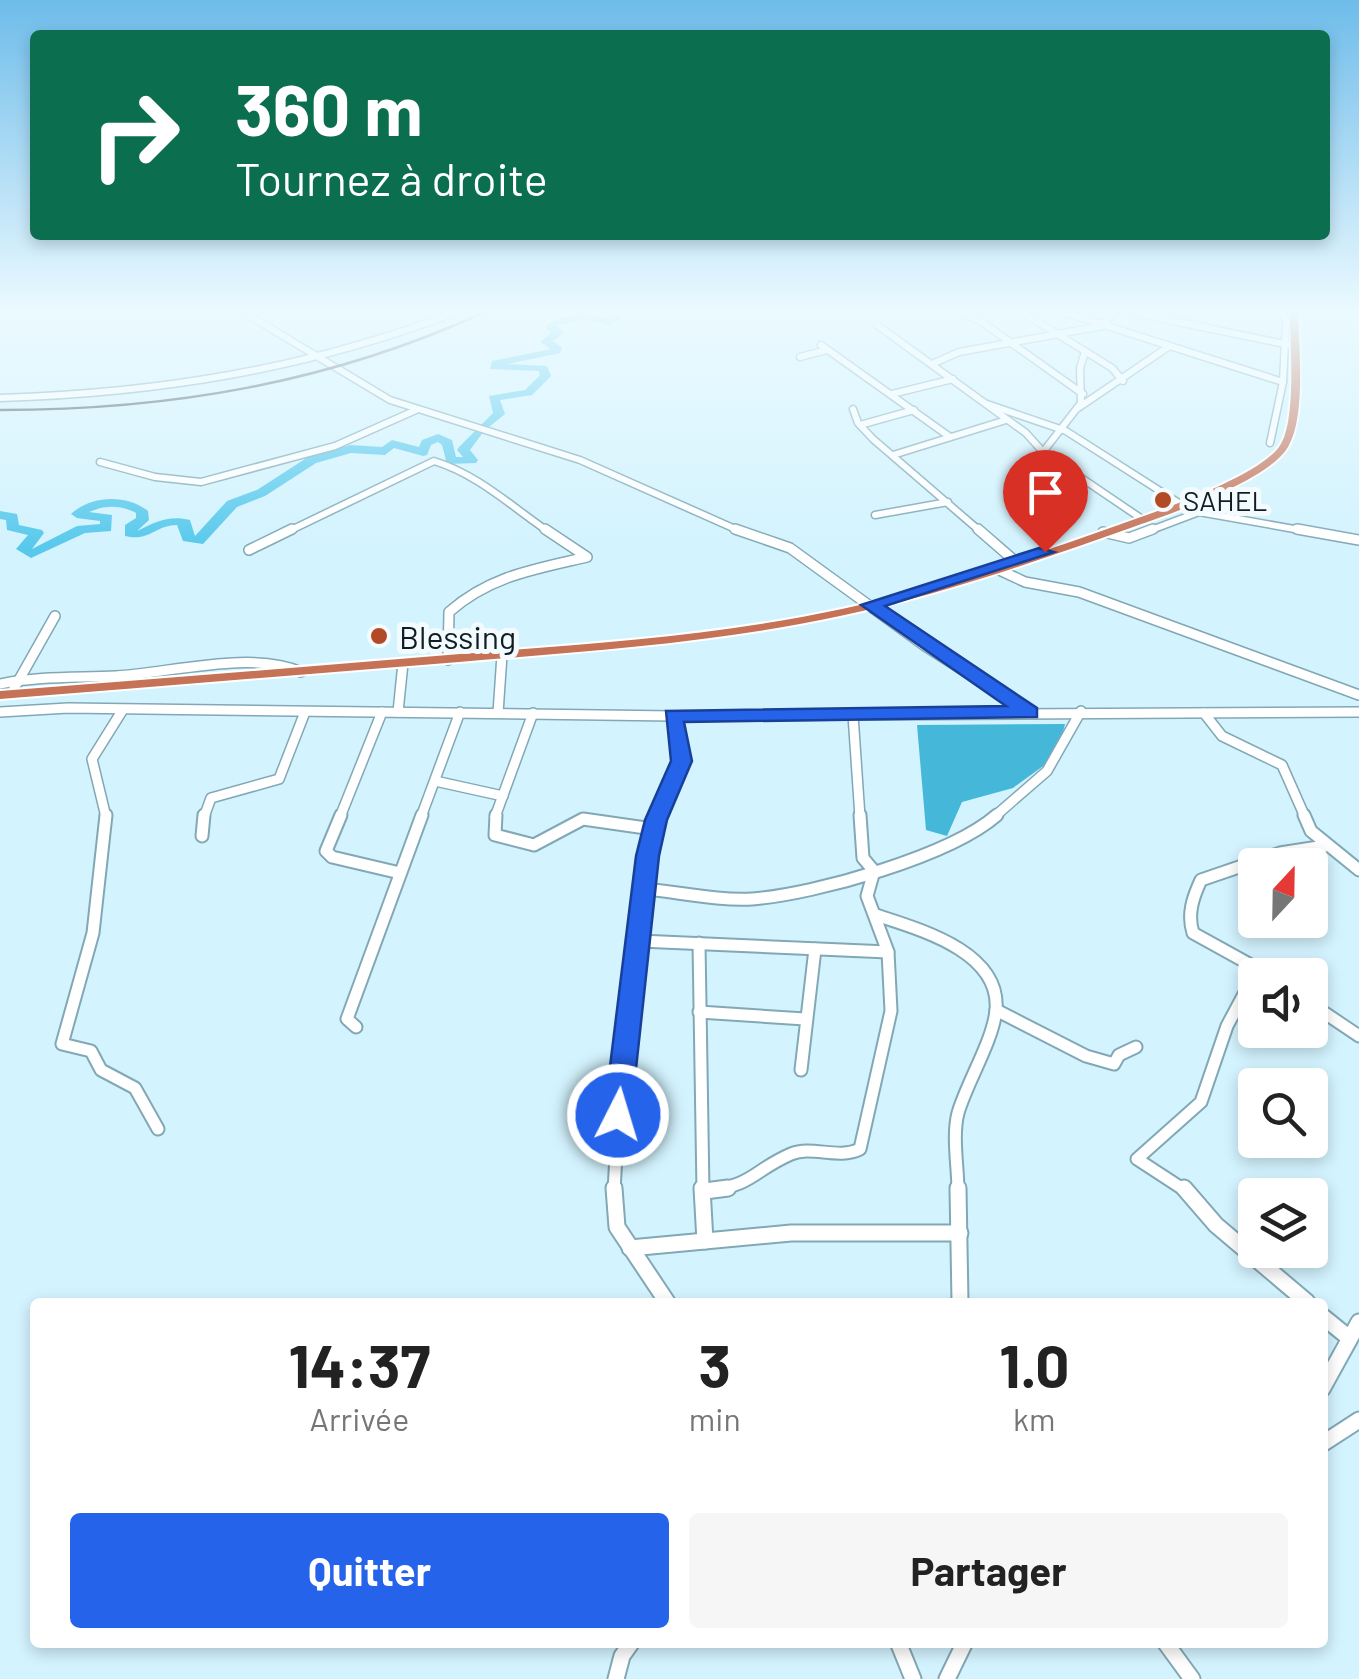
<!DOCTYPE html>
<html lang="fr">
<head>
<meta charset="utf-8">
<style>
	:root { --surface:#fff; --page:#f6f6f6; --text:#222; --muted:#767676; --accent:#2563eb }
	body { margin:0; font-family:Barlow,sans-serif; background:var(--page); color:var(--text); height:100vh; display:flex; flex-direction:column; font-size:38px; white-space:nowrap }
	* { box-sizing:border-box; margin:0 }
	p { font-size:32px; color:var(--muted) }
	.icon { flex:none; width:55px; height:55px; fill:none; stroke:currentColor; stroke-width:2; stroke-linecap:round; stroke-linejoin:round }
	.map { position:relative; flex:1; overflow:hidden }
	.drawer { position:absolute; left:30px; top:1298px; width:1298px; height:350px; display:flex; flex-direction:column; background:var(--surface); border-radius:10px; box-shadow:0 5px 15px #0003 }
	.drawer>* { flex:none }
	.top-card { position:absolute; left:30px; top:30px; width:1300px; height:210px; border-radius:10px; box-shadow:0 5px 15px #0003; background:#0b6e4f; color:#fff; overflow:hidden }
	.needle { width:65px; rotate:22deg }
	.buttons { position:absolute; left:1238px; top:848px; display:grid; gap:20px }
	.buttons a { display:grid; place-items:center; width:90px; height:90px; border-radius:10px; background:var(--surface); box-shadow:0 5px 15px #0003; font-size:50px }
	.pin { position:absolute; display:grid; place-items:center; width:85px; height:85px; color:#fff; margin:-102px -42px; border-radius:50% 50% 50% 0; rotate:-45deg; box-shadow:0 0 10px #0007 }
	.pin .icon { rotate:45deg }
	.me { position:absolute; width:110px; margin:-55px; rotate:5deg; stroke-linejoin:round; filter:drop-shadow(0 0 8px #0008) }
	.turn { display:flex; align-items:center; gap:35px; height:210px; padding:0 40px; font-size:45px }
	.turn .icon { width:130px; height:130px; stroke-width:2.5 }
	.turn b { display:block; font-size:70px; line-height:85px }
	.eta { display:flex; justify-content:space-evenly; align-items:center; height:170px; text-align:center }
	.eta b { font-size:60px; font-weight:700; line-height:70px }
	.cta { display:flex; gap:20px; margin-top:auto; padding:20px 40px }
	.cta a { flex:1; height:115px; border-radius:10px; background:var(--accent); color:#fff; font-size:40px; font-weight:700; line-height:115px; text-align:center }
	.cta a+a { background:var(--page); color:var(--text) }
	.map>svg:first-child { display:block }
	.forest { fill:#45b8da }
	.lines { fill:none; stroke-linecap:round; stroke-linejoin:round }
	.river { fill:#58c9ec; fill-rule:evenodd }
	.minor-far3-casing { stroke:#82a8b5; stroke-width:9 }
	.minor-far2-casing { stroke:#82a8b5; stroke-width:12 }
	.minor-far1-casing { stroke:#82a8b5; stroke-width:15 }
	.minor-casing { stroke:#82a8b5; stroke-width:19 }
	.highway-casing { stroke:#fff; stroke-width:4 }
	.minor-far3 { stroke:#fff; stroke-width:6 }
	.minor-far2 { stroke:#fff; stroke-width:9 }
	.minor-far1 { stroke:#fff; stroke-width:11 }
	.minor { stroke:#fff; stroke-width:15 }
	.highway { fill:#c67257; fill-rule:evenodd }
	.rail { stroke:#43565d; stroke-width:2.5 }
	.route { fill:#2563eb; stroke:#184099; stroke-width:2.5 }
	.poi-dot { fill:#b24a26; stroke:#f4fbfe; stroke-width:4 }
	.labels { text-anchor:middle; dominant-baseline:central; stroke-width:10; stroke-linejoin:round; paint-order:stroke }
	.far-poi-label { font-size:28px; fill:#0f1e23; stroke:#f4fbfe; text-anchor:start }
	.poi-label { font-size:32px; fill:#0f1e23; stroke:#f4fbfe; text-anchor:start }
</style>
</head>
<body>
<div class="map">
<svg width="1359" height="1679" viewBox="0 0 1359 1679">
	<rect width="100%" height="100%" fill="#d3f3fe"/>
	<polygon class="forest" points="1065,724 1057,756 1013,788 962,802 947,836 926,830 917,725"/>
	<g class="lines">
		<path class="river" d="M 618,312 L 630,312 L 608,326 L 589,319 L 557,325 L 563,333 L 553,341 L 562,347 L 560,353 L 507,364 L 547,366 L 551,376 L 532,395 L 500,400 L 505,414 L 484,431 L 470,450 L 478,460 L 476,463 L 447,464 L 442,445 L 438,442 L 431,445 L 427,455 L 423,456 L 394,448 L 385,455 L 351,453 L 316,463 L 265,496 L 237,507 L 203,544 L 183,541 L 177,525 C 155,525 150,542 125,536 L 125,525 L 136,518 L 136,513 C 121,505 105,505 89,512 L 112,515 L 111,531 L 85,533 L 31,558 L 16,549 L 28,535 L 7,530 L 6,520 L 0,519 L 0,511 L 17,514 L 19,525 L 42,530 L 44,533 L 32,549 L 77,526 L 100,524 L 100,521 L 77,518 L 71,514 C 91,495 127,494 148,511 L 149,520 L 137,531 C 156,522 168,515 190,520 L 195,536 L 227,501 L 257,490 L 308,457 L 350,445 L 382,447 L 392,440 L 419,447 L 422,440 L 438,434 L 452,440 L 456,457 L 463,457 L 457,450 L 459,447 L 493,413 L 489,396 L 525,390 L 540,375 L 539,371 L 490,369 L 492,361 L 551,349 L 540,342 L 551,333 L 545,327 C 560,312 588,312 607,319 Z"/>
		<defs>
			<g id="minor-far3">
				<polyline points="243,312 390,400 580,460 742,532"/>
				<polyline points="957,312 979,320 1083,394"/>
				<polyline points="1022,312 1112,368 1123,381"/>
				<polyline points="1063,312 1283,382"/>
				<polyline points="1130,312 1294,346"/>
				<polyline points="877,325 1026,433 1043,452 1142,519"/>
				<polyline points="821,345 950,437"/>
				<polyline points="800,357 827,350"/>
				<polyline points="932,364 959,352 1102,326 1115,312"/>
				<polyline points="892,394 953,379"/>
				<path d="M 0,398 C 159,393 308,369 456,312"/>
				<polyline points="987,404 1066,431 1182,505"/>
				<polyline points="1078,408 1168,347"/>
				<polyline points="853,409 858,423 873,439 981,532"/>
				<polyline points="860,425 914,410"/>
				<polyline points="1270,443 1283,382 1286,320 1281,312"/>
				<polyline points="1043,452 1081,403 1080,368 1085,352"/>
				<polyline points="893,455 1006,420"/>
				<polyline points="100,462 155,477 201,482 335,446 416,410"/>
				<polyline points="875,515 948,502"/>
				<path d="M 287,532 L 434,461 C 477,474 511,506 549,532"/>
				<polyline points="1146,532 1199,512 1311,532"/>
			</g>
			<g id="minor-far2">
				<polyline points="735,529 790,548 925,646 1029,712"/>
				<polyline points="978,529 1016,562"/>
				<polyline points="1297,529 1359,540"/>
				<polyline points="1103,532 1129,538 1153,529"/>
				<polyline points="249,550 292,529"/>
				<polyline points="995,568 1025,582 1079,592 1359,695"/>
				<path d="M 448,660 L 449,612 C 490,576 535,569 587,557 L 545,529"/>
				<path d="M 0,684 C 40,676 76,678 116,676 C 170,673 252,650 301,672"/>
				<polyline points="11,694 55,616"/>
				<polyline points="0,712 68,708 673,716 1359,712"/>
				<polyline points="398,712 403,663"/>
				<polyline points="498,713 502,655"/>
				<polyline points="1204,713 1222,736 1282,765 1305,817"/>
				<polyline points="853,715 860,817"/>
				<polyline points="435,781 503,796"/>
				<polyline points="106,817 92,759 122,711"/>
				<polyline points="204,817 211,798 279,779 305,712"/>
				<polyline points="340,817 382,712"/>
				<polyline points="421,817 460,712"/>
				<polyline points="495,817 533,713"/>
				<polyline points="657,817 682,761 673,716"/>
				<polyline points="994,817 1047,771 1081,711"/>
			</g>
			<g id="minor-far1">
				<polyline points="106,815 93,933 62,1044 91,1051 101,1070 135,1088 158,1129"/>
				<polyline points="341,815 326,851 332,857 400,873"/>
				<polyline points="496,815 495,835 534,845 583,819 653,829"/>
				<polyline points="1304,815 1311,831 1359,870"/>
				<polyline points="202,836 204,815"/>
				<path d="M 645,889 C 679,892 718,901 752,899 C 816,894 950,856 997,815"/>
				<path d="M 876,915 C 918,929 1001,951 996,1010 C 993,1041 967,1082 958,1113 C 952,1136 958,1167 958,1191"/>
				<polyline points="640,941 888,952 867,896 874,871 863,858 860,815"/>
				<polyline points="699,943 703,1191"/>
				<path d="M 1269,975 L 1193,933 C 1187,914 1193,897 1201,880 L 1280,853 L 1325,846"/>
				<polyline points="1310,1003 1359,1036"/>
				<polyline points="996,1010 1086,1056 1114,1064 1119,1055 1136,1047"/>
				<polyline points="699,1012 805,1019"/>
				<polyline points="356,1027 347,1019 422,815"/>
				<polyline points="801,1070 815,949"/>
				<path d="M 614,1191 C 618,1107 629,1027 639,944 C 645,901 642,856 658,815"/>
				<path d="M 706,1191 C 755,1185 752,1171 791,1154 C 812,1145 838,1160 860,1149 L 891,1011 L 888,952"/>
				<polyline points="1186,1191 1137,1159 1201,1102 1227,1026 1258,968"/>
			</g>
			<g id="minor">
				<polyline points="614,1188 617,1227 667,1302"/>
				<polyline points="702,1188 705,1241"/>
				<polyline points="958,1188 960,1302"/>
				<polyline points="1184,1188 1216,1225 1307,1302"/>
				<polyline points="705,1191 728,1188"/>
				<polyline points="630,1248 791,1233 960,1233"/>
				<polyline points="1322,1316 1348,1337"/>
				<polyline points="1322,1389 1359,1322"/>
				<polyline points="1322,1444 1359,1420"/>
				<polyline points="898,1642 913,1679"/>
				<polyline points="1165,1642 1192,1679"/>
				<polyline points="616,1679 622,1656 632,1642"/>
				<polyline points="947,1679 965,1642"/>
			</g>
			<path id="highway" d="M 1290,312 L 1298,312 C 1299,347 1306,417 1288,447 C 1269,480 1173,513 1136,526 C 1040,560 941,595 840,616 C 714,643 587,651 459,662 C 306,674 153,687 0,699 L 0,691 C 153,679 306,667 460,654 C 588,644 716,636 842,609 C 938,588 1032,556 1124,523 C 1161,510 1257,477 1279,447 C 1297,423 1290,343 1290,312 Z"/>
		</defs>
		<use href="#minor-far3" class="minor-far3-casing"/>
		<use href="#minor-far2" class="minor-far2-casing"/>
		<use href="#minor-far1" class="minor-far1-casing"/>
		<use href="#minor" class="minor-casing"/>
		<use href="#highway" class="highway-casing"/>
		<use href="#minor-far3" class="minor-far3"/>
		<use href="#minor-far2" class="minor-far2"/>
		<use href="#minor-far1" class="minor-far1"/>
		<use href="#minor" class="minor"/>
		<use href="#highway" class="highway"/>
		<path class="rail" d="M 0,410 C 170,410 330,383 485,312"/>
	</g>
	<linearGradient id="sky" x2="0" y2="1"><stop stop-color="#6ebcea"/><stop offset="0.57" stop-color="#ebfaff"/><stop offset="1" stop-color="#ebfaff" stop-opacity="0"/></linearGradient>
	<rect width="1359" height="547" fill="url(#sky)"/>
	<polygon class="route" points="1039,548 1054,552 885,606 1037,708 1037,717 684,722 692,761 667,820 659,856 631,1115 627,1124 618,1127 608,1124 604,1115 636,856 645,820 671,761 666,711 1006,706 861,605"/>
	<g class="poi-dot">
		<circle cx="1163" cy="500" r="10"/>
		<circle cx="379" cy="636" r="10"/>
	</g>
	<g class="labels">
		<g class="far-poi-label">
			<text x="1183" y="500">SAHEL</text>
		</g>
		<g class="poi-label">
			<text x="399" y="636">Blessing</text>
		</g>
	</g>
</svg>
<div class="buttons">
<a><svg class="needle" viewBox="-14 -14 28 28"><path d="M0-13l5 13h-10z" fill="#e53935"/><path d="M0 13l5-13h-10z" fill="#767676"/></svg></a>
<a><svg class="icon" aria-label="sound" viewBox="0 0 24 24"><path d="M4 9h4l5-4v14l-5-4H4zM17 9q2 3 0 6"/></svg></a>
<a><svg class="icon" aria-label="search" viewBox="0 0 24 24"><circle cx="10" cy="10" r="6"/><path d="M15 15l6 6"/></svg></a>
<a><svg class="icon" aria-label="layers" viewBox="0 0 24 24"><path d="M12 4l9 5-9 5-9-5zM3 14l9 5 9-5"/></svg></a>
</div>
<div class="pin" style="left:1045px;top:552px;background:#d93025"><svg class="icon" aria-label="arrive" viewBox="0 0 24 24"><path d="M6 21V4h12l-3 4 3 4H6"/></svg></div>
<svg class="me" style="left:618px;top:1115px" viewBox="-20 -20 40 40"><circle r="17" fill="#2563eb" stroke="#fff" stroke-width="3"/><path d="M0-11L8 9 0 5-8 9z" fill="#fff"/></svg>
<div class="top-card">
<div class="turn"><svg class="icon" aria-label="right" viewBox="0 0 24 24"><path d="M7 20v-9h11M14 6l5 5-5 5"/></svg><div><b>360 m</b>Tournez à droite</div></div>
</div>
<section class="drawer">
<div class="eta">
<div><b>14:37</b><p>Arrivée</p></div>
<div><b>3</b><p>min</p></div>
<div><b>1.0</b><p>km</p></div>
</div>
<div class="cta"><a>Quitter</a><a>Partager</a></div>
</section>
</div>
</body>
</html>
